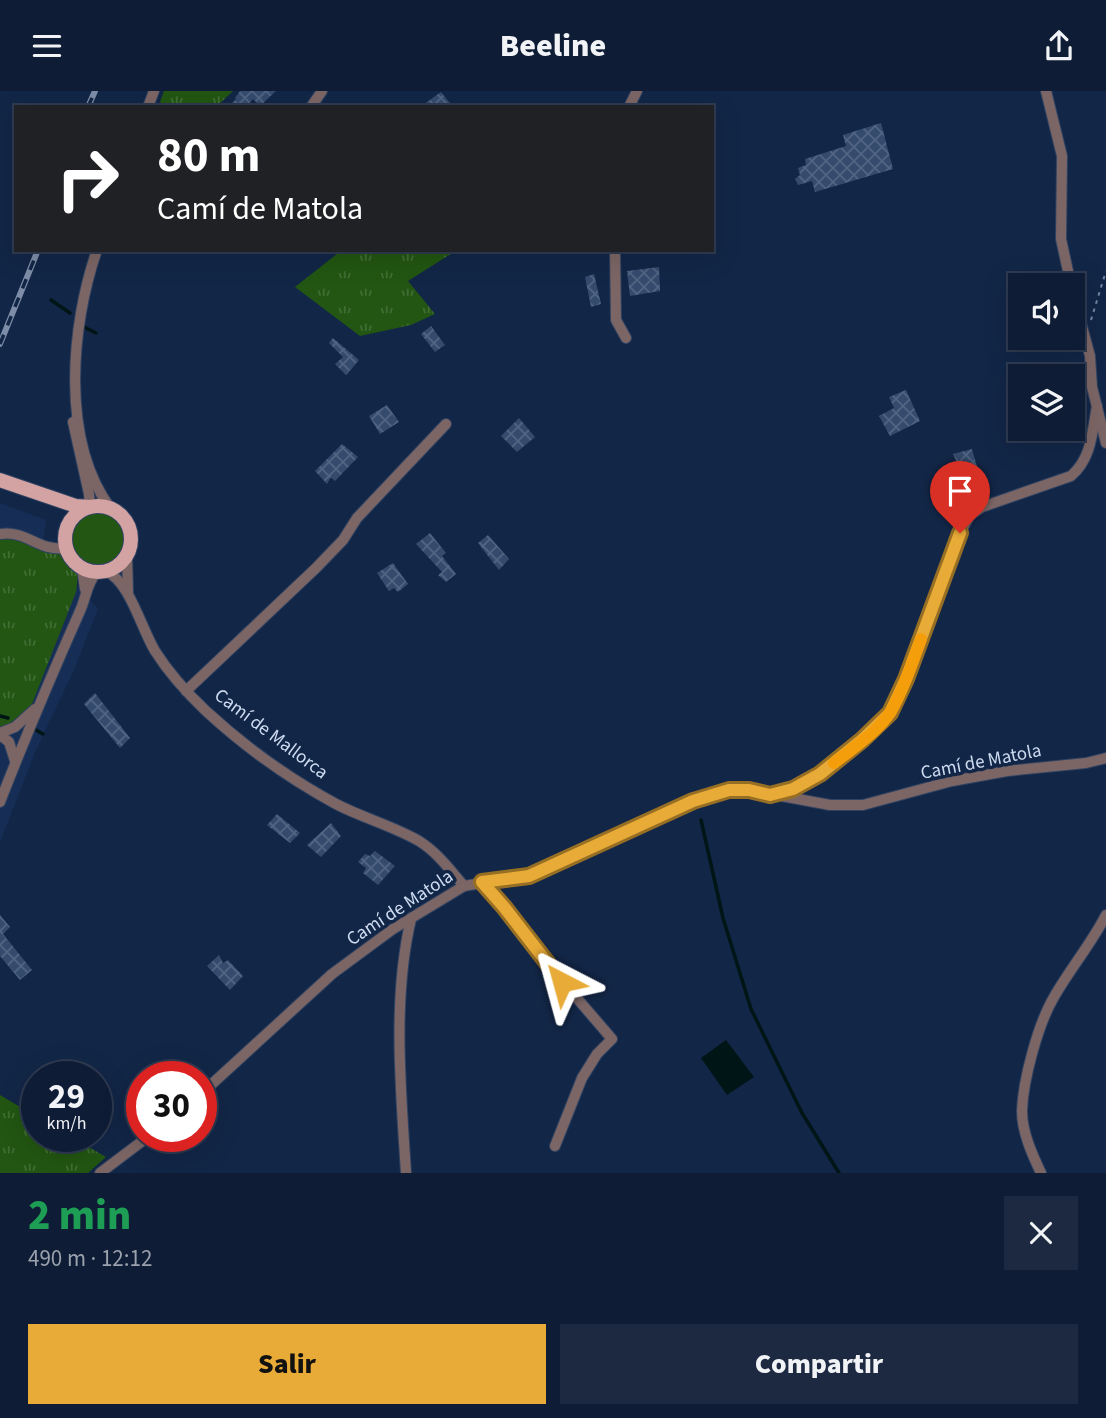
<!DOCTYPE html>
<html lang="es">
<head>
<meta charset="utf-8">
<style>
	:root { --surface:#0e1c35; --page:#1c2941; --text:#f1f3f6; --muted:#9ba1ad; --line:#2e3a50; --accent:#e8ab37 }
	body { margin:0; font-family:"Source Sans 3",sans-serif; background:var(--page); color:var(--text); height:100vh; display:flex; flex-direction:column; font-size:26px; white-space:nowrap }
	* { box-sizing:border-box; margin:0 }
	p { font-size:23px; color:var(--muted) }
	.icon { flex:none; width:38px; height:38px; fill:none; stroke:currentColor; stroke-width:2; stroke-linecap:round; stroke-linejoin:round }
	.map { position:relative; height:1082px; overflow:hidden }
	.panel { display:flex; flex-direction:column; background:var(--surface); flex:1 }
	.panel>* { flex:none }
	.guide { position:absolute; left:14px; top:14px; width:700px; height:147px; border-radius:0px; box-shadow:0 7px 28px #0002,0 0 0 2px var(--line); background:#202124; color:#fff; overflow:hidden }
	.controls { position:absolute; left:1008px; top:182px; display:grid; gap:14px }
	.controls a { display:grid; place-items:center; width:77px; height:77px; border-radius:0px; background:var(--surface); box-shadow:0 7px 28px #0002,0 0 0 2px var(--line); font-size:35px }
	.speed { position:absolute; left:21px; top:970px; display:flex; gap:14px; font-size:35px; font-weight:700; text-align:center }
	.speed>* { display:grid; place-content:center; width:91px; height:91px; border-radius:50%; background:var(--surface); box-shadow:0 7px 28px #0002,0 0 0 2px var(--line); line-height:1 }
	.speed small { font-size:18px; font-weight:400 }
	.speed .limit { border:10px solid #d22; background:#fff; color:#111 }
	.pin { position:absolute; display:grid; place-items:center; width:60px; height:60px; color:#fff; margin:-72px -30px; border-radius:50% 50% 50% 0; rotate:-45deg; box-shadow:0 0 7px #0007 }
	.pin .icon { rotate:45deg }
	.me { position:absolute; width:77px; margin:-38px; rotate:321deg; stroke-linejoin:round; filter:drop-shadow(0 0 5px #0008) }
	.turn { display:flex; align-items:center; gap:24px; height:147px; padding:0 28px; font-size:32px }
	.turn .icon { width:91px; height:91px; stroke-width:2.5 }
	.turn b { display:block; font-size:49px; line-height:60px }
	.round { display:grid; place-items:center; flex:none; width:74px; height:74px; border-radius:0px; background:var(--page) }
	.head { display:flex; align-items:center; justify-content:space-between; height:119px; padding:0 28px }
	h1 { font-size:42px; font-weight:800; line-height:52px; color:#1e9e55 }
	.button { display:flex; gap:14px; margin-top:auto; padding:14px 28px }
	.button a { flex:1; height:80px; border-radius:0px; background:var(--accent); color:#111; font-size:28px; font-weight:800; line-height:80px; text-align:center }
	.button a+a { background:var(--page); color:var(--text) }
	header { display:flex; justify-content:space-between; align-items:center; height:91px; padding:0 28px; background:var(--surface); font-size:32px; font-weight:800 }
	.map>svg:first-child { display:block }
	.built { fill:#162e55 }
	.grass { fill:url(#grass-tufts) }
	.garden { fill:#225612 }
	.water { fill:#001516 }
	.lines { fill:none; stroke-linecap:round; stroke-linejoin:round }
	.stream { stroke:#001516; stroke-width:3.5 }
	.building { fill:url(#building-cross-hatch) }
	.minor-casing { stroke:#304362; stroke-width:12 }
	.major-casing { stroke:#304362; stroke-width:16 }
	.path { stroke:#7485a0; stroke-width:2; stroke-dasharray:3.5 5; stroke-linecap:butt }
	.minor { stroke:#7c6565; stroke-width:10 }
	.major { stroke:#d3a3a3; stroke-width:14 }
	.rail-casing { stroke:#7d8da7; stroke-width:6 }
	.rail { stroke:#122647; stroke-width:3.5; stroke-dasharray:10; stroke-linecap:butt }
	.route-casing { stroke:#976f24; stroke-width:18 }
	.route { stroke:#e8ab37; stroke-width:12 }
	.slow { stroke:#f59e0b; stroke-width:12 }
	.labels { text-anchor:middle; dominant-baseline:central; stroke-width:7; stroke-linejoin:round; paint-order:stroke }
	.street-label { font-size:19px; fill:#cddbf0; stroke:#122647 }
</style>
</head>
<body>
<header><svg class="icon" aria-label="menu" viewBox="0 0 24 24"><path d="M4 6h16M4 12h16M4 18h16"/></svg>Beeline<svg class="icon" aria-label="share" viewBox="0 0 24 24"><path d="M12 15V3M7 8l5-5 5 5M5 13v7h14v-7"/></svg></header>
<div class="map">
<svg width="1106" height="1082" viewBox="0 0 1106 1082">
	<defs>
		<pattern id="grass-tufts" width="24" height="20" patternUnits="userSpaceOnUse" patternTransform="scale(1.75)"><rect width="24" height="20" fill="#225612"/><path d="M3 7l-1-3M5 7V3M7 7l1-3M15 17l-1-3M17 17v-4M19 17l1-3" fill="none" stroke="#416e35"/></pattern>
		<pattern id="building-cross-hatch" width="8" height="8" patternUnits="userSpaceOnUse" patternTransform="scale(1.75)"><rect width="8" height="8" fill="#354b6e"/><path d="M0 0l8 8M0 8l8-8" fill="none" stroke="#516483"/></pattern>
	</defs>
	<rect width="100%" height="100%" fill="#122647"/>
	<polygon class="built" points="0,412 46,429 43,451 87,484 73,490 98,518 74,579 36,659 0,751"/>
	<g class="grass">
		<polygon points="164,0 233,0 216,16 165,16 160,11"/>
		<polygon points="342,159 457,159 408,190 435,223 411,234 360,245 295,196"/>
		<polygon points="4,446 65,459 79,477 76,501 32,613 15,630 3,636 0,636 0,447"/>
		<polygon points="0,1004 37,1026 37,1045 70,1045 106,1066 88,1082 0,1082"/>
	</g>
	<circle class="garden" cx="98" cy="448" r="30"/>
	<polygon class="water" points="726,949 754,986 727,1004 701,967"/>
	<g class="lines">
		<g class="stream">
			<polyline points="51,209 70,222"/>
			<polyline points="82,235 96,242"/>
			<polyline points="0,625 8,627"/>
			<polyline points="36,639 43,643"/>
			<polyline points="701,729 723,827 751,918 802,1022 839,1082"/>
		</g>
	</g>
	<g class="building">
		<polygon points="240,0 276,0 260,15 253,8 246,16 228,16 236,8 235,7"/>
		<polygon points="441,1 453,16 420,16"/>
		<polygon points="881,32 893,78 815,101 812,90 798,94 795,88 800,84 798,77 806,74 805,68 846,55 843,44"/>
		<polygon points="659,176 660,200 630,205 627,180"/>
		<polygon points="594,183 601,213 591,216 585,186"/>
		<polygon points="431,235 445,254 435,261 421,243"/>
		<polygon points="333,247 359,269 346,284 335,273 343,266 329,252"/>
		<polygon points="906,299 920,330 890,345 879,325 894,317 889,306"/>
		<polygon points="387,314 399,331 380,343 369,325"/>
		<polygon points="519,327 535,346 517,361 501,345"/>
		<polygon points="342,353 358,366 335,390 331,386 327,393 315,380"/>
		<polygon points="972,358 978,379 962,383 953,363"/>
		<polygon points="430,442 446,462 442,465 456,483 446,491 438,484 442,481 416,453"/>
		<polygon points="488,444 509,468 499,479 478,452"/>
		<polygon points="393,472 408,493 398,501 394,497 389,500 377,482"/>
		<polygon points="95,602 130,647 120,657 84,613"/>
		<polygon points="277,723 300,742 290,752 267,734"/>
		<polygon points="331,732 341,745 321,766 307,754"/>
		<polygon points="375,760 395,775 378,794 363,782 366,777 358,771 365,763 370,765"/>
		<polygon points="0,824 10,836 3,843 32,879 20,889 0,865"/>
		<polygon points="219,864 223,872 228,869 243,885 230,899 207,875"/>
	</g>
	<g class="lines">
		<defs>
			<g id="minor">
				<polyline points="1046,0 1062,65 1061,148 1071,194"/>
				<polyline points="148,16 154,0"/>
				<polyline points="311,16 322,0"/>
				<polyline points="629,16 637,0"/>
				<path d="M 97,159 C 71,234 60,350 111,418"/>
				<polyline points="615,159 616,229 626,247"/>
				<polyline points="1073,202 1090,265 1092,296 1106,352"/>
				<polyline points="73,331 89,403 90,416"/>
				<path d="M 0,443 C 28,439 37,461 67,457"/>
				<polyline points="127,465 128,501"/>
				<polyline points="82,477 85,498"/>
				<path d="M 106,480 C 130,491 141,537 155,560 C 169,582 187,602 206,620 C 245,656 290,688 336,713 C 363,727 393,735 419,750 C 437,761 450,779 464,795"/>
				<polyline points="186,600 316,477 343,449 357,427 446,333"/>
				<polyline points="0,642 15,636 35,618"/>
				<polyline points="0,644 9,651 15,670"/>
				<path d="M 776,703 C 813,692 865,654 889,623 C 903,605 910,579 917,558 C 932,519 946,481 960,442 L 970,424 L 982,416 L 1071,385 C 1092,367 1092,341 1097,315"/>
				<path d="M 0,711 C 25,647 52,583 80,520 C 86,507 87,491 97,481"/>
				<polyline points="482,791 504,816 545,870 612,948 597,963 582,987 555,1055"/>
				<polyline points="201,1003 332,883 393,838 464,795 529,784 693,710 729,699 749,699 830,714 863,714 952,690 1007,680 1086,672 1106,667"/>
				<polyline points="100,1082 149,1045"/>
				<path d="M 406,1082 C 401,1001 392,908 411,828"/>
				<path d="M 1041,1082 C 1032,1063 1022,1041 1022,1020 C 1023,989 1038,933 1054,906 C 1070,878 1091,853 1106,824"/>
			</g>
			<g id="major">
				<polyline points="0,389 76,415 90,416"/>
				<circle cx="98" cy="448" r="33"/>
			</g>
		</defs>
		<use href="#minor" class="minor-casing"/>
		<use href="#major" class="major-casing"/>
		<polyline class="path" points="1091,229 1106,180"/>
		<use href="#minor" class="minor"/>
		<use href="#major" class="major"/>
		<defs>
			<g id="rail">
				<polyline points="88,16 95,0"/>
				<polyline points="0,253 38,159"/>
			</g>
		</defs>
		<use href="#rail" class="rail-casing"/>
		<use href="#rail" class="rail"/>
	</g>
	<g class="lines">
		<defs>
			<polyline id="route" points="562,891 504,816 482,791 529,785 693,710 729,699 749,699 770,704 793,698 820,683 862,649 890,622 906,588 960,442"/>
		</defs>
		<use href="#route" class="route-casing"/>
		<use href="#route" class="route"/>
		<path class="slow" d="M 834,672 C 853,657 878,641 891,620 C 904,598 912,572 921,548"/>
	</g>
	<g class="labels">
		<g class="street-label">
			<text transform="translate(271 643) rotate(37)">Camí de Mallorca</text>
			<text transform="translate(981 671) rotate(-11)">Camí de Matola</text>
			<text transform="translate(400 817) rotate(-33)">Camí de Matola</text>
		</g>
	</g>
</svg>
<div class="controls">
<a><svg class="icon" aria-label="sound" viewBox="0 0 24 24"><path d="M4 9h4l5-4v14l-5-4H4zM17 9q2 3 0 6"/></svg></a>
<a><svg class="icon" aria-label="layers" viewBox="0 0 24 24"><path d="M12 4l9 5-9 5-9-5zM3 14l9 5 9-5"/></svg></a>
</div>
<div class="speed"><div>29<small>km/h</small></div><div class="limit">30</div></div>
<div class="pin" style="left:960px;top:442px;background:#d93025"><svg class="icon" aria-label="arrive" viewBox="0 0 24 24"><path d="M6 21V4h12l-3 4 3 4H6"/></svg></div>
<svg class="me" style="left:562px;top:891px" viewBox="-20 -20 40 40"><path d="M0-17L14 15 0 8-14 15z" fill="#e8ab37" stroke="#fff" stroke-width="4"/></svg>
<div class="guide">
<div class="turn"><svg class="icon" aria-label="right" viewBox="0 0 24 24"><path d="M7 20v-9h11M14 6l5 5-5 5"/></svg><div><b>80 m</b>Camí de Matola</div></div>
</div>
</div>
<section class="panel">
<div class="head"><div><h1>2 min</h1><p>490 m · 12:12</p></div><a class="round"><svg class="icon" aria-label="close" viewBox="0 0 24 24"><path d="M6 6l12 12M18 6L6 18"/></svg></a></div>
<div class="button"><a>Salir</a><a>Compartir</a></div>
</section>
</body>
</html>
